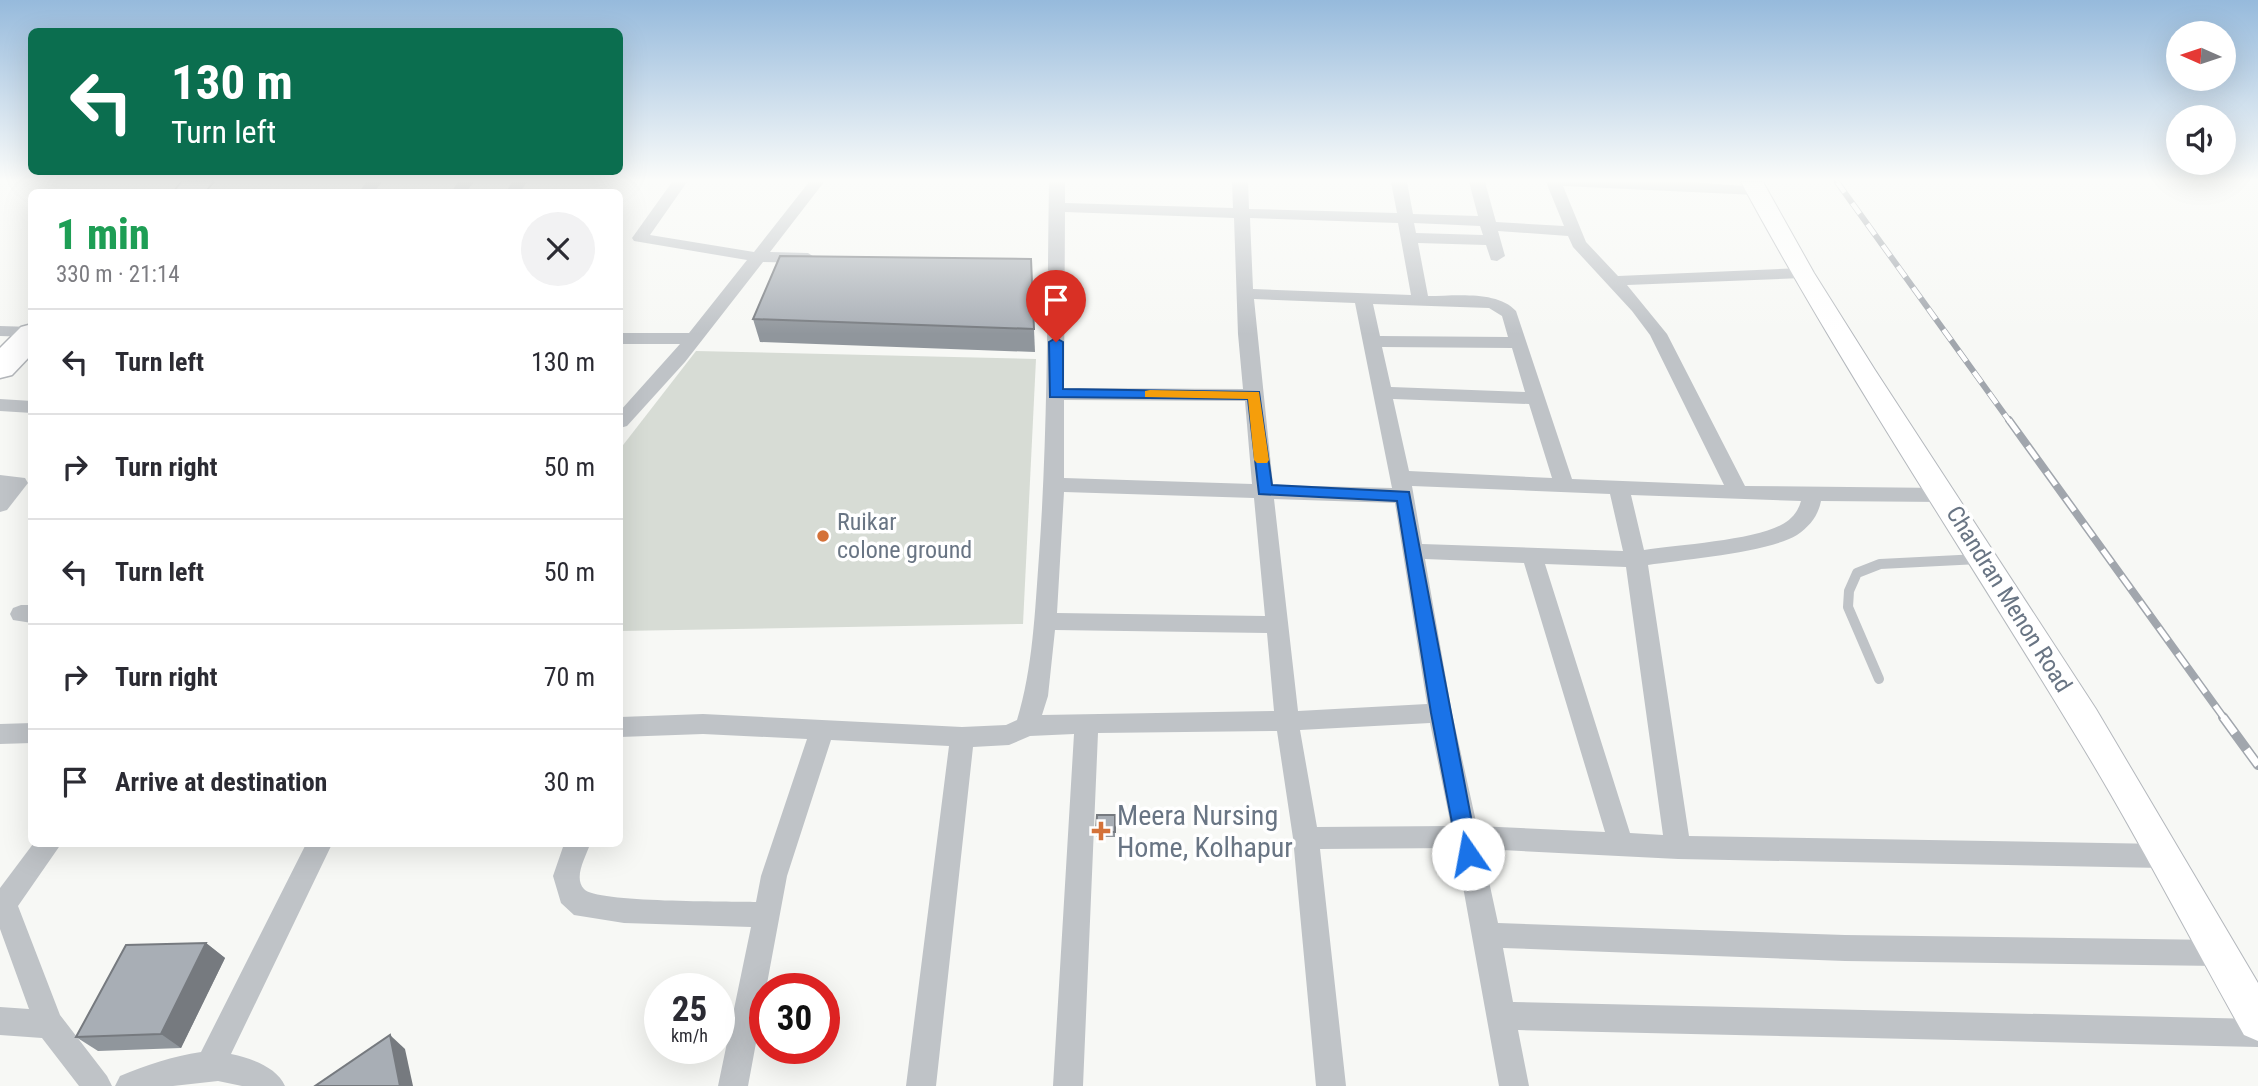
<!DOCTYPE html>
<html lang="en">
<head>
<meta charset="utf-8">
<style>
	:root { --surface:#fff; --page:#f2f2f3; --text:#2b2b33; --muted:#7c7c81; --line:#e1e1e2 }
	body { margin:0; font-family:"Roboto Condensed",sans-serif; background:var(--page); color:var(--text); height:100vh; display:flex; flex-direction:column; font-size:26px; white-space:nowrap }
	* { box-sizing:border-box; margin:0 }
	p { font-size:23px; color:var(--muted) }
	.icon { flex:none; width:38px; height:38px; fill:none; stroke:currentColor; stroke-width:2; stroke-linecap:round; stroke-linejoin:round }
	.map { position:relative; flex:1; overflow:hidden }
	.drawer { position:absolute; left:28px; top:189px; width:595px; height:658px; display:flex; flex-direction:column; background:var(--surface); border-radius:10px; box-shadow:0 7px 28px #0002 }
	.drawer>* { flex:none }
	.guide { position:absolute; left:28px; top:28px; width:595px; height:147px; border-radius:10px; box-shadow:0 7px 28px #0002; background:#0b6e4f; color:#fff; overflow:hidden }
	.needle { width:46px; rotate:273deg }
	.controls { position:absolute; left:2166px; top:21px; display:grid; gap:14px }
	.controls a { display:grid; place-items:center; width:70px; height:70px; border-radius:50%; background:var(--surface); box-shadow:0 7px 28px #0002; font-size:35px }
	.speed { position:absolute; left:644px; top:973px; display:flex; gap:14px; font-size:35px; font-weight:700; text-align:center }
	.speed>* { display:grid; place-content:center; width:91px; height:91px; border-radius:50%; background:var(--surface); box-shadow:0 7px 28px #0002; line-height:1 }
	.speed small { font-size:18px; font-weight:400 }
	.speed .limit { border:10px solid #d22; background:#fff; color:#111 }
	.pin { position:absolute; display:grid; place-items:center; width:60px; height:60px; color:#fff; margin:-72px -30px; border-radius:50% 50% 50% 0; rotate:-45deg; box-shadow:0 0 7px #0007 }
	.pin .icon { rotate:45deg }
	.me { position:absolute; width:77px; margin:-38px; rotate:348deg; stroke-linejoin:round; filter:drop-shadow(0 0 5px #0008) }
	.turn { display:flex; align-items:center; gap:24px; height:147px; padding:0 28px; font-size:32px }
	.turn .icon { width:91px; height:91px; stroke-width:2.5 }
	.turn b { display:block; font-size:49px; line-height:60px }
	.round { display:grid; place-items:center; flex:none; width:74px; height:74px; border-radius:37px; background:var(--page) }
	.head { display:flex; align-items:center; justify-content:space-between; height:119px; padding:0 28px }
	h1 { font-size:42px; font-weight:800; line-height:52px; color:#1e9e55 }
	ul { padding:0; list-style:none }
	li { display:flex; align-items:center; gap:21px; height:105px; padding:0 28px; border-top:2px solid var(--line) }
	li div { flex:1 }
	li b { display:block; font-size:26px }
	li em { font-style:normal }
	.map>svg:first-child { display:block }
	.green { fill:#d7dcd5 }
	.lines { fill:none; stroke-linecap:round; stroke-linejoin:round }
	.secondary-casing { stroke:#b4b8bd; stroke-width:2 }
	.highway-casing { stroke:#b3b6ba; stroke-width:3 }
	.lane { stroke:#bfc3c7; stroke-width:10 }
	.street { fill:#bfc3c7; fill-rule:evenodd }
	.secondary { fill:#fff; fill-rule:evenodd }
	.highway { fill:#fff; fill-rule:evenodd }
	.rail-far2-casing { stroke:#a1a6ad; stroke-width:6 }
	.rail-far1-casing { stroke:#a1a6ad; stroke-width:8 }
	.rail-casing { stroke:#a1a6ad; stroke-width:10 }
	.rail-far2 { stroke:#fff; stroke-width:4.5; stroke-dasharray:13; stroke-linecap:butt }
	.rail-far1 { stroke:#fff; stroke-width:5; stroke-dasharray:16; stroke-linecap:butt }
	.rail { stroke:#fff; stroke-width:7; stroke-dasharray:20; stroke-linecap:butt }
	.wall { fill:#90969c }
	.shaded-wall { fill:#767a7f }
	.building { fill:#a8aeb5; stroke:#767a7f; stroke-width:2 }
	.route { fill:#1a73e8; stroke:#114b97; stroke-width:2 }
	.slow { fill:#f59e0b }
	.poi-dot { fill:#d47239; stroke:#fff; stroke-width:2.5 }
	.labels { text-anchor:middle; dominant-baseline:central; stroke-width:7; stroke-linejoin:round; paint-order:stroke }
	.poi-label { font-size:24px; fill:#697584; stroke:#fff; text-anchor:start }
	.street-label { font-size:24px; fill:#697584; stroke:#fff }
	.near-poi-label { font-size:28px; fill:#697584; stroke:#fff; text-anchor:start }
</style>
</head>
<body>
<div class="map">
<svg width="2258" height="1086" viewBox="0 0 2258 1086">
	<rect width="100%" height="100%" fill="#f7f8f5"/>
	<polygon class="green" points="696,351 1036,359 1023,624 620,631 620,449"/>
	<g class="lines">
		<defs>
			<path id="secondary" d="M 1741,182 L 1763,182 L 1814,273 L 1875,370 L 2096,709 L 2258,983 L 2258,1041 L 2244,1035 C 2186,932 2132,826 2070,726 C 1960,545 1842,369 1741,182 Z"/>
			<g id="highway">
				<polygon points="182,182 213,182 204,192 174,192"/>
				<polygon points="32,324 32,354 12,375 0,378 0,348 21,327"/>
			</g>
		</defs>
		<use href="#secondary" class="secondary-casing"/>
		<use href="#highway" class="highway-casing"/>
		<polyline class="lane" points="1879,679 1848,607 1849,591 1857,573 1880,564 1979,559"/>
		<g class="street">
			<polygon points="366,182 382,182 374,192 359,192"/>
			<polygon points="458,182 474,182 466,192 451,192"/>
			<polygon points="512,182 527,182 520,192 506,192"/>
			<polygon points="672,182 687,182 650,235 754,252 809,182 824,182 770,252 808,253 816,258 808,263 763,262 685,362 627,426 620,428 620,411 680,344 620,344 620,333 689,333 747,260 634,241 632,238"/>
			<path d="M 1049,182 L 1065,182 L 1065,203 L 1233,208 L 1232,182 L 1248,182 L 1249,209 L 1397,213 L 1391,182 L 1407,182 L 1413,214 L 1478,216 L 1469,182 L 1485,182 L 1496,222 L 1564,226 L 1546,182 L 1687,182 L 1761,187 L 1764,190 L 1756,195 L 1563,186 L 1586,242 L 1618,276 L 1802,268 L 1810,273 L 1802,278 L 1627,285 L 1667,334 L 1745,486 L 1943,488 L 1950,490 L 1953,495 L 1950,500 L 1943,502 L 1821,501 C 1818,516 1810,526 1797,535 C 1767,553 1685,559 1648,565 L 1689,836 L 2163,844 L 2172,848 L 2176,856 L 2172,864 L 2163,868 L 1678,859 L 1482,849 L 1498,923 L 1845,935 L 2218,940 L 2228,944 L 2232,953 L 2228,962 L 2218,966 L 1845,961 L 1503,948 L 1513,1002 L 2258,1019 L 2258,1047 L 1518,1030 L 1529,1086 L 1499,1086 L 1456,848 L 1320,849 L 1346,1086 L 1316,1086 L 1293,838 L 1277,731 L 1098,733 L 1083,1086 L 1053,1086 L 1074,734 L 1030,736 L 1009,745 L 973,747 L 936,1086 L 906,1086 L 949,746 L 831,740 L 787,876 L 748,1086 L 718,1086 L 751,927 L 624,923 L 574,915 L 561,903 L 553,876 L 564,844 L 590,844 C 586,857 573,877 584,889 C 595,903 731,901 756,902 L 761,876 L 807,739 L 703,734 L 620,737 L 620,717 L 703,714 L 962,727 L 1006,725 L 1017,720 C 1033,668 1035,610 1039,556 C 1048,432 1047,307 1049,182 ZM 1065,212 L 1234,218 L 1238,334 L 1243,389 L 1064,388 ZM 1250,218 L 1398,223 L 1411,295 L 1253,289 ZM 1414,223 L 1480,226 L 1483,235 L 1416,233 ZM 1498,231 L 1568,236 L 1573,247 L 1632,311 L 1650,335 L 1724,485 L 1572,479 L 1516,311 C 1497,290 1454,296 1428,296 L 1418,243 L 1486,245 L 1491,260 L 1497,261 L 1505,256 ZM 1254,299 L 1355,303 L 1392,488 L 1273,485 ZM 1373,304 L 1489,308 L 1502,316 L 1508,337 L 1380,336 ZM 1382,347 L 1512,348 L 1525,392 L 1391,387 ZM 1393,399 L 1529,404 L 1552,478 L 1409,471 ZM 1064,400 L 1245,401 L 1252,484 L 1064,478 ZM 1412,486 L 1610,494 L 1623,551 L 1422,544 ZM 1064,492 L 1254,498 L 1265,616 L 1057,613 ZM 1631,495 L 1801,501 C 1798,512 1791,520 1781,525 C 1754,540 1678,545 1644,550 ZM 1274,499 L 1395,503 L 1427,704 L 1298,711 ZM 1425,559 L 1524,563 L 1605,832 L 1477,826 L 1452,713 ZM 1545,564 L 1626,567 L 1663,835 L 1630,833 ZM 1055,630 L 1267,633 L 1274,711 L 1042,715 L 1048,696 ZM 1430,723 L 1451,826 L 1317,827 L 1300,730 Z"/>
			<polygon points="0,326 32,327 32,337 0,336"/>
			<polygon points="0,399 32,401 32,413 0,411"/>
			<polygon points="0,475 25,478 28,483 7,510 0,512"/>
			<polygon points="21,605 32,605 32,623 13,620 10,614 13,608"/>
			<polygon points="32,723 32,743 0,744 0,724"/>
			<polygon points="33,844 61,844 18,906 60,1015 107,1076 112,1086 79,1086 42,1038 0,1035 0,1007 29,1009 0,929 0,888"/>
			<path d="M 306,844 L 332,844 L 231,1054 C 250,1058 277,1067 285,1086 L 242,1086 L 218,1081 L 173,1086 L 115,1086 L 120,1076 C 146,1065 173,1056 201,1052 Z"/>
		</g>
		<use href="#secondary" class="secondary"/>
		<use href="#highway" class="highway"/>
		<defs>
			<polyline id="rail-far2" points="1837,182 2010,422"/>
			<polyline id="rail-far1" points="2009,420 2224,718"/>
			<polyline id="rail" points="2223,717 2258,765"/>
		</defs>
		<use href="#rail-far2" class="rail-far2-casing"/>
		<use href="#rail-far1" class="rail-far1-casing"/>
		<use href="#rail" class="rail-casing"/>
		<use href="#rail-far2" class="rail-far2"/>
		<use href="#rail-far1" class="rail-far1"/>
		<use href="#rail" class="rail"/>
	</g>
	<g class="wall">
		<polygon points="1032,283 1035,352 760,342 753,319"/>
		<polygon points="1097,815 1115,815 1115,837 1096,837"/>
		<polygon points="206,943 225,958 181,1048 98,1051 76,1037"/>
	</g>
	<g class="shaded-wall">
		<polygon points="206,943 225,958 181,1048 161,1034"/>
		<polygon points="390,1035 405,1049 413,1086 400,1086"/>
	</g>
	<g class="building">
		<polygon points="780,256 1031,259 1034,329 753,319"/>
		<polygon points="1097,815 1115,815 1115,832 1096,832"/>
		<polygon points="206,943 161,1034 76,1037 126,945"/>
		<polygon points="390,1035 400,1086 315,1086"/>
	</g>
	<linearGradient id="sky" x2="0" y2="1"><stop stop-color="#96badc"/><stop offset="0.54" stop-color="#fbfcfa"/><stop offset="1" stop-color="#fbfcfa" stop-opacity="0"/></linearGradient>
	<rect width="2258" height="334" fill="url(#sky)"/>
	<polygon class="route" points="1056,338 1063,342 1063,389 1259,392 1272,485 1409,492 1478,854 1475,860 1468,863 1461,860 1458,854 1431,713 1397,501 1259,494 1248,399 1050,397 1049,342"/>
	<polygon class="slow" points="1150,390 1259,392 1269,460 1267,463 1257,463 1254,460 1248,399 1145,397 1145,391"/>
	<g class="poi-dot">
		<circle cx="823" cy="536" r="7"/>
		<path d="M1097.5 820.5h7v7h7v7h-7v7h-7v-7h-7v-7h7z"/>
	</g>
	<g class="labels">
		<g class="poi-label">
			<text x="837" y="522">Ruikar<tspan x="837" dy="28">colone ground</tspan></text>
		</g>
		<g class="street-label">
			<text transform="translate(2009 599) rotate(58)">Chandran Menon Road</text>
		</g>
		<g class="near-poi-label">
			<text x="1117" y="815">Meera Nursing<tspan x="1117" dy="32">Home, Kolhapur</tspan></text>
		</g>
	</g>
</svg>
<div class="controls">
<a><svg class="needle" viewBox="-14 -14 28 28"><path d="M0-13l5 13h-10z" fill="#e53935"/><path d="M0 13l5-13h-10z" fill="#7c7c81"/></svg></a>
<a><svg class="icon" aria-label="sound" viewBox="0 0 24 24"><path d="M4 9h4l5-4v14l-5-4H4zM17 9q2 3 0 6"/></svg></a>
</div>
<div class="speed"><div>25<small>km/h</small></div><div class="limit">30</div></div>
<div class="pin" style="left:1056px;top:342px;background:#d93025"><svg class="icon" aria-label="arrive" viewBox="0 0 24 24"><path d="M6 21V4h12l-3 4 3 4H6"/></svg></div>
<svg class="me" style="left:1468px;top:854px" viewBox="-20 -20 40 40"><circle r="19" fill="#fff"/><path d="M0-13L10 11 0 6-10 11z" fill="#1a73e8"/></svg>
<div class="guide">
<div class="turn"><svg class="icon" aria-label="left" viewBox="0 0 24 24"><path d="M17 20v-9H6M10 6l-5 5 5 5"/></svg><div><b>130 m</b>Turn left</div></div>
</div>
<section class="drawer">
<div class="head"><div><h1>1 min</h1><p>330 m · 21:14</p></div><a class="round"><svg class="icon" aria-label="close" viewBox="0 0 24 24"><path d="M6 6l12 12M18 6L6 18"/></svg></a></div>
<ul>
<li><svg class="icon" aria-label="left" viewBox="0 0 24 24"><path d="M17 20v-9H6M10 6l-5 5 5 5"/></svg><div><b>Turn left</b></div><em>130 m</em></li>
<li><svg class="icon" aria-label="right" viewBox="0 0 24 24"><path d="M7 20v-9h11M14 6l5 5-5 5"/></svg><div><b>Turn right</b></div><em>50 m</em></li>
<li><svg class="icon" aria-label="left" viewBox="0 0 24 24"><path d="M17 20v-9H6M10 6l-5 5 5 5"/></svg><div><b>Turn left</b></div><em>50 m</em></li>
<li><svg class="icon" aria-label="right" viewBox="0 0 24 24"><path d="M7 20v-9h11M14 6l5 5-5 5"/></svg><div><b>Turn right</b></div><em>70 m</em></li>
<li><svg class="icon" aria-label="arrive" viewBox="0 0 24 24"><path d="M6 21V4h12l-3 4 3 4H6"/></svg><div><b>Arrive at destination</b></div><em>30 m</em></li>
</ul>
</section>
</div>
</body>
</html>
